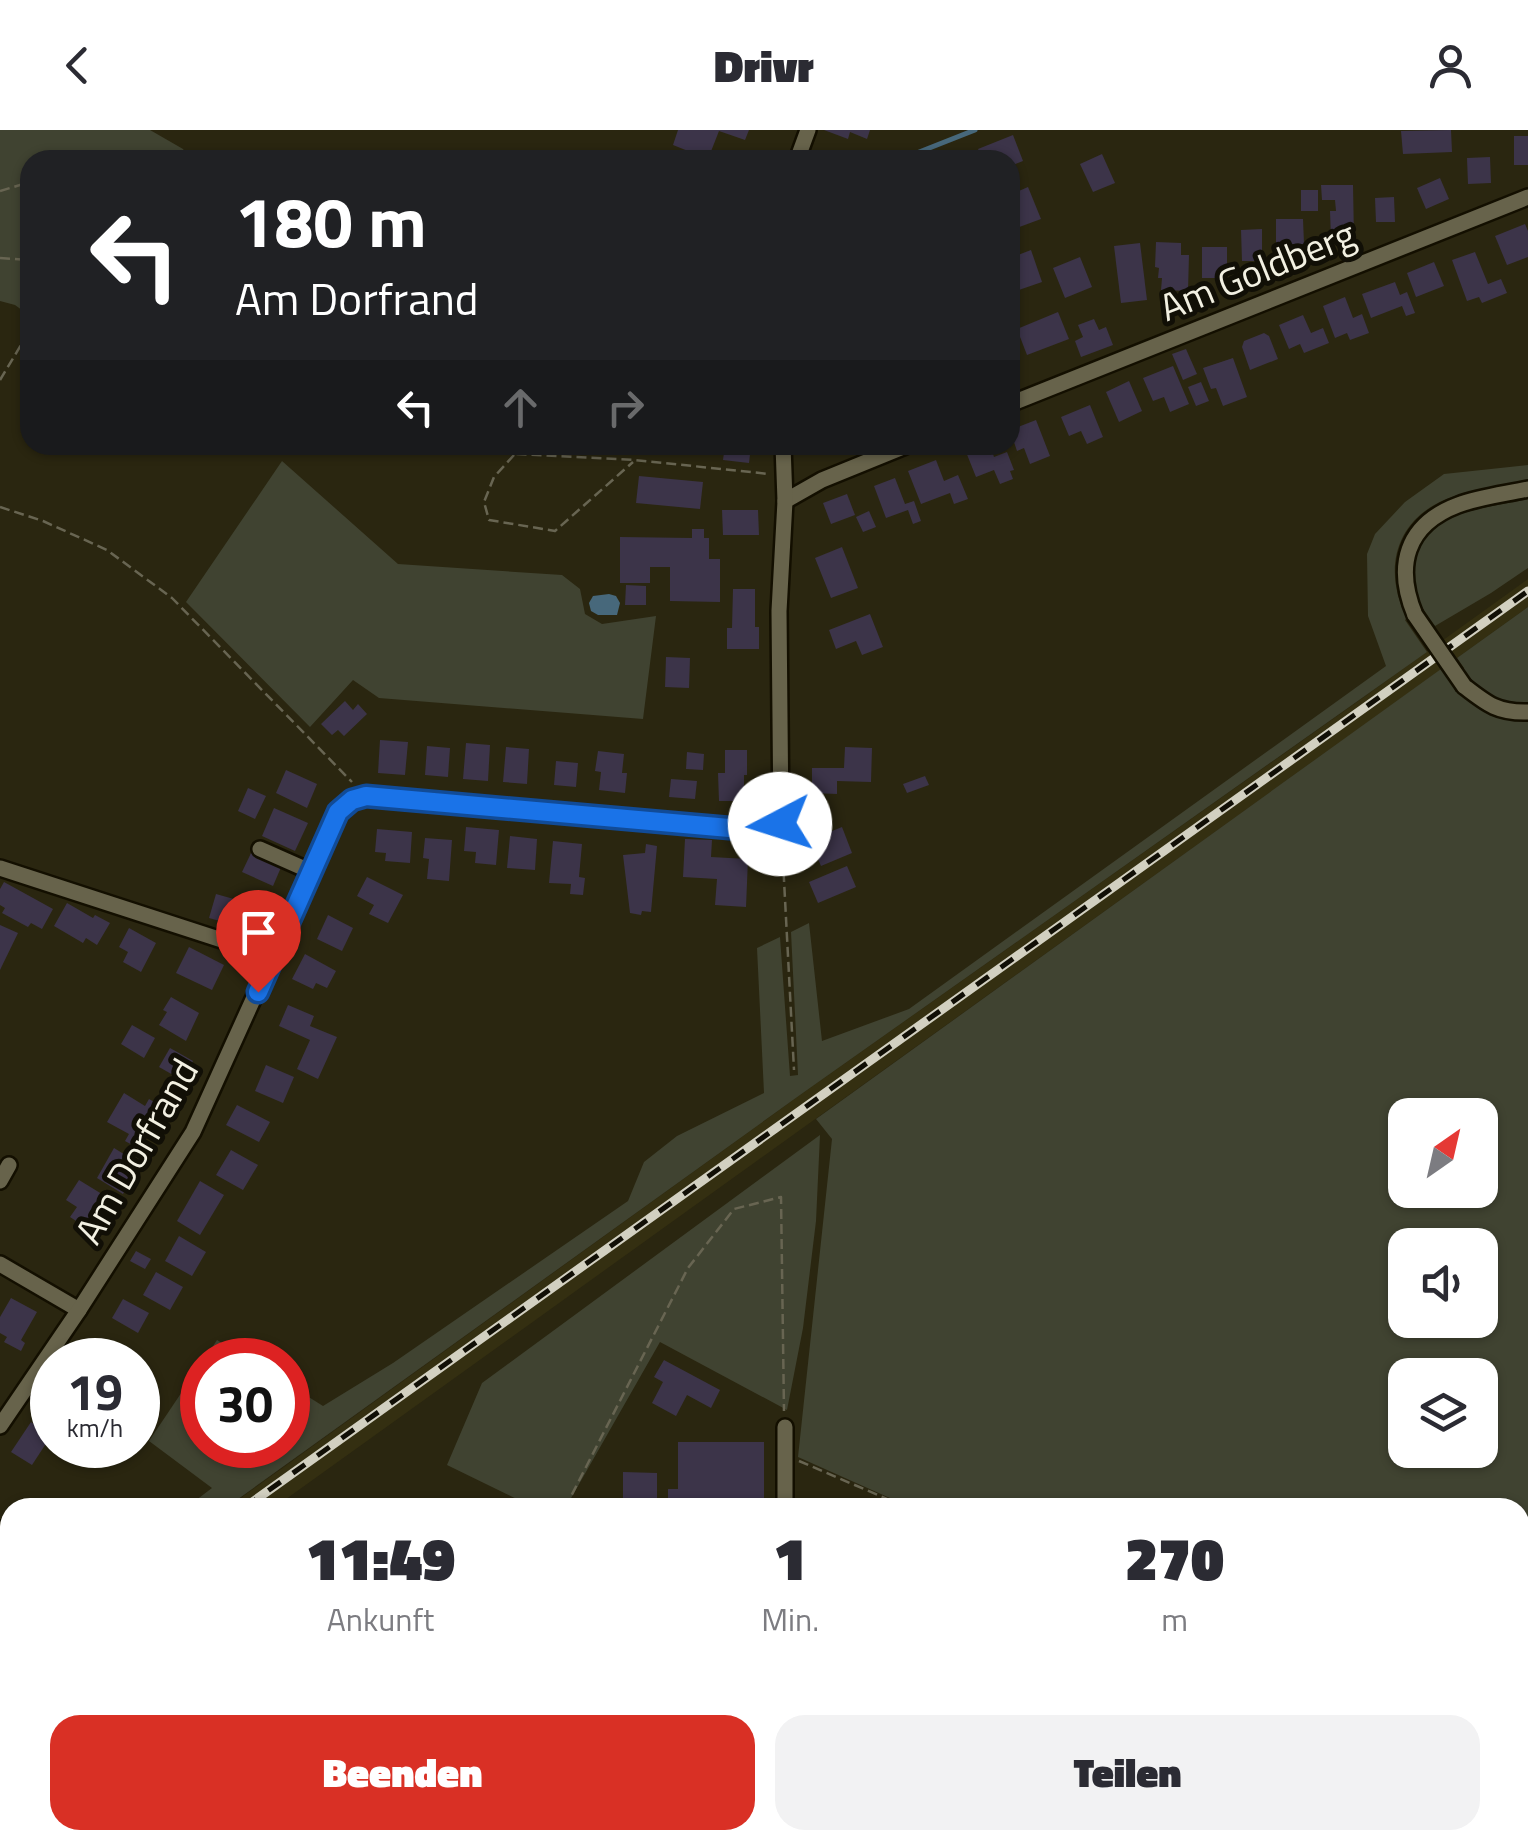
<!DOCTYPE html>
<html lang="de">
<head>
<meta charset="utf-8">
<style>
	:root { --surface:#fff; --page:#f2f2f3; --text:#2b2b33; --muted:#7c7c81; --accent:#d93025 }
	body { margin:0; font-family:"Titillium Web",sans-serif; background:var(--page); color:var(--text); height:100vh; display:flex; flex-direction:column; font-size:38px; white-space:nowrap }
	* { box-sizing:border-box; margin:0 }
	p { font-size:32px; color:var(--muted) }
	.icon { flex:none; width:55px; height:55px; fill:none; stroke:currentColor; stroke-width:2; stroke-linecap:round; stroke-linejoin:round }
	.map { position:relative; flex:1; overflow:hidden }
	.details { position:absolute; left:0px; top:1368px; width:1530px; height:352px; display:flex; flex-direction:column; background:var(--surface); border-radius:30px 30px 0 0; box-shadow:0 2px 8px #0004 }
	.details>* { flex:none }
	.hud { position:absolute; left:20px; top:20px; width:1000px; height:305px; border-radius:30px; box-shadow:0 2px 8px #0004; background:#202124; color:#fff; overflow:hidden }
	.needle { width:65px; rotate:34deg }
	.tools { position:absolute; left:1388px; top:968px; display:grid; gap:20px }
	.tools a { display:grid; place-items:center; width:110px; height:110px; border-radius:20px; background:var(--surface); box-shadow:0 2px 8px #0004; font-size:50px }
	.speed { position:absolute; left:30px; top:1208px; display:flex; gap:20px; font-size:50px; font-weight:700; text-align:center }
	.speed>* { display:grid; place-content:center; width:130px; height:130px; border-radius:50%; background:var(--surface); box-shadow:0 2px 8px #0004; line-height:1 }
	.speed small { font-size:25px; font-weight:400 }
	.speed .limit { border:15px solid #d22; background:#fff; color:#111 }
	.pin { position:absolute; display:grid; place-items:center; width:85px; height:85px; color:#fff; margin:-102px -42px; border-radius:50% 50% 50% 0; rotate:-45deg; box-shadow:0 0 10px #0007 }
	.pin .icon { rotate:45deg }
	.me { position:absolute; width:110px; margin:-55px; rotate:265deg; stroke-linejoin:round; filter:drop-shadow(0 0 8px #0008) }
	.turn { display:flex; align-items:center; gap:35px; height:210px; padding:0 50px; font-size:45px }
	.turn .icon { width:130px; height:130px; stroke-width:2.5 }
	.turn b { display:block; font-size:70px; line-height:85px }
	.lanes { display:flex; align-items:center; height:95px; padding:0 50px; background:#0003; justify-content:center; gap:50px; direction:ltr }
	.lanes .off { opacity:.35 }
	.eta { display:flex; justify-content:space-evenly; align-items:center; height:170px; text-align:center }
	.eta b { font-size:60px; font-weight:800; line-height:70px }
	.action { display:flex; gap:20px; margin-top:auto; padding:20px 50px }
	.action a { flex:1; height:115px; border-radius:30px; background:var(--accent); color:#fff; font-size:40px; font-weight:800; line-height:115px; text-align:center }
	.action a+a { background:var(--page); color:var(--text) }
	header { display:flex; justify-content:space-between; align-items:center; height:130px; padding:0 50px; background:var(--surface); font-size:45px; font-weight:800 }
	.map>svg:first-child { display:block }
	.built { fill:#342f11 }
	.green { fill:#404331; fill-rule:evenodd }
	.water { fill:#47687b }
	.lines { fill:none; stroke-linecap:round; stroke-linejoin:round }
	.stream { stroke:#47687b; stroke-width:5 }
	.building { fill:#3c3449 }
	.minor-casing { stroke:#130f00; stroke-width:20 }
	.path { stroke:#686552; stroke-width:2.5; stroke-dasharray:10 5; stroke-linecap:butt }
	.minor { stroke:#67634b; stroke-width:15 }
	.rail-casing { stroke:#d2d0c1; stroke-width:9 }
	.rail { stroke:#110f06; stroke-width:5; stroke-dasharray:15; stroke-linecap:butt }
	.minor-bridge-casing { stroke:#130f00; stroke-width:20; stroke-linecap:butt }
	.minor-bridge { stroke:#67634b; stroke-width:15 }
	.route-casing { stroke:#114b97; stroke-width:25 }
	.route { stroke:#1a73e8; stroke-width:18 }
	.labels { text-anchor:middle; dominant-baseline:central; stroke-width:10; stroke-linejoin:round; paint-order:stroke }
	.street-label { font-size:38px; fill:#f2f0e2; stroke:#110f06 }
</style>
</head>
<body>
<header><svg class="icon" aria-label="back" viewBox="0 0 24 24"><path d="M15 5l-7 7 7 7"/></svg>Drivr<svg class="icon" aria-label="person" viewBox="0 0 24 24"><circle cx="12" cy="8" r="4"/><path d="M4 21q1-7 8-7t8 7"/></svg></header>
<div class="map">
<svg width="1528" height="1718" viewBox="0 0 1528 1718">
	<rect width="100%" height="100%" fill="#2a2610"/>
	<polygon class="built" points="1528,449 1528,477 275,1377 227,1378 800,965 1357,572"/>
	<g class="green">
		<polygon points="0,0 150,0 183,19 190,30 30,30 30,186 15,175 0,171"/>
		<polygon points="282,331 398,434 562,445 580,459 585,484 602,494 656,486 643,589 379,568 353,550 310,597 186,472"/>
		<path d="M 1528,335 L 1528,350 C 1501,356 1469,359 1444,370 C 1394,392 1383,442 1407,488 L 1405,490 L 1427,522 L 800,965 L 227,1377 L 187,1377 L 212,1358 L 149,1311 L 202,1232 L 202,1315 L 288,1315 L 288,1254 L 323,1276 L 393,1233 L 628,1071 L 644,1032 L 677,1006 L 764,963 L 757,818 L 780,807 L 790,946 L 798,945 L 791,802 L 809,793 L 822,911 L 909,879 L 1386,536 L 1368,486 L 1367,424 L 1375,404 L 1405,372 L 1444,344 Z"/>
		<path d="M 1528,369 L 1528,438 L 1491,463 L 1435,496 C 1426,483 1415,469 1412,453 C 1407,423 1431,395 1457,385 C 1480,377 1505,374 1528,369 Z"/>
		<path d="M 1528,477 L 1528,1401 L 1520,1407 L 1520,1378 L 910,1377 L 798,1327 L 832,1009 L 816,989 L 1441,539 L 1449,550 L 1464,538 L 1457,528 ZM 1405,985 L 1480,985 L 1480,1060 L 1405,1060 ZM 1405,1115 L 1480,1115 L 1480,1190 L 1405,1190 ZM 1405,1245 L 1480,1245 L 1480,1320 L 1405,1320 Z"/>
		<polygon points="820,1005 816,1091 803,1198 787,1280 660,1212 566,1377 533,1377 447,1335 482,1253"/>
		<polygon points="217,1210 249,1230 204,1230"/>
		<polygon points="1528,1418 1528,1718 1072,1718 1071,1710 1520,1710 1520,1423"/>
	</g>
	<polygon class="water" points="609,464 616,466 620,473 617,485 598,485 591,481 589,473 593,466"/>
	<g class="lines">
		<g class="stream">
			<polyline points="561,23 581,30"/>
			<polyline points="899,30 975,0"/>
			<polyline points="1520,1705 1528,1710"/>
			<polyline points="951,1718 953,1710"/>
		</g>
	</g>
	<g class="building">
		<polygon points="678,0 749,0 745,10 719,1 708,29 673,15"/>
		<polygon points="824,0 870,0 867,9 850,2 848,9"/>
		<polygon points="1451,0 1452,22 1403,24 1401,1"/>
		<polygon points="1013,5 1023,31 1010,36 1010,30 983,30 978,19"/>
		<rect x="1514" y="6" width="14" height="29"/>
		<polygon points="1102,24 1115,53 1093,62 1080,34"/>
		<polygon points="1490,27 1491,53 1468,54 1467,28"/>
		<polygon points="1440,48 1449,69 1426,79 1417,58"/>
		<polygon points="1321,55 1353,55 1354,108 1331,108 1330,81 1336,81 1335,70 1322,70"/>
		<polygon points="1028,57 1041,89 1014,99 1010,89 1010,65"/>
		<rect x="1301" y="60" width="17" height="21"/>
		<polygon points="1394,67 1395,92 1376,92 1375,68"/>
		<polygon points="1276,89 1303,89 1304,114 1276,114"/>
		<polygon points="1525,94 1528,101 1528,127 1507,135 1495,106"/>
		<polygon points="1262,99 1262,131 1242,131 1241,100"/>
		<polygon points="1156,112 1181,113 1181,125 1189,125 1188,161 1161,160 1162,148 1158,148 1159,138 1155,137"/>
		<polygon points="1140,113 1147,170 1121,173 1114,116"/>
		<rect x="1202" y="117" width="25" height="31"/>
		<polygon points="1031,120 1042,152 1016,161 1010,143 1010,128"/>
		<polygon points="1475,122 1488,154 1501,149 1507,163 1482,173 1479,167 1467,171 1452,130"/>
		<polygon points="1080,127 1092,157 1065,168 1053,138"/>
		<polygon points="1434,132 1444,156 1416,167 1407,143"/>
		<polygon points="1395,152 1400,165 1407,162 1415,183 1406,186 1402,176 1371,188 1362,164"/>
		<polygon points="1345,167 1353,188 1362,184 1369,203 1350,210 1347,203 1335,208 1323,176"/>
		<polygon points="1058,182 1069,209 1027,225 1017,199"/>
		<polygon points="1303,185 1311,203 1323,198 1329,213 1304,223 1300,214 1289,219 1279,195"/>
		<polygon points="1094,189 1099,200 1106,197 1113,215 1081,227 1075,211 1083,207 1078,195"/>
		<polygon points="1264,203 1269,206 1278,229 1250,240 1242,217 1244,211"/>
		<polygon points="1186,219 1197,244 1183,250 1172,224"/>
		<polygon points="1233,228 1247,267 1223,276 1216,258 1211,259 1203,238"/>
		<polygon points="1173,236 1189,274 1170,282 1164,267 1153,271 1143,248"/>
		<polygon points="1129,251 1142,281 1119,292 1106,262"/>
		<polygon points="1201,252 1209,271 1196,276 1188,257"/>
		<polygon points="1090,275 1103,307 1087,314 1081,301 1069,306 1061,287"/>
		<polygon points="1036,290 1050,326 1030,334 1024,318 1017,321 1010,300"/>
		<polygon points="725,315 751,316 749,333 723,330"/>
		<polygon points="970,315 990,315 994,327 1007,322 1014,340 1010,341 1013,349 1000,354 994,340 976,347 964,317"/>
		<polygon points="936,330 944,351 958,345 968,369 954,374 950,363 921,374 908,341"/>
		<polygon points="639,346 703,352 700,379 636,373"/>
		<polygon points="895,348 905,374 914,371 921,391 913,394 908,380 886,388 874,356"/>
		<polygon points="847,364 855,385 831,394 823,373"/>
		<polygon points="722,380 758,380 759,405 723,405"/>
		<polygon points="869,381 876,397 863,402 856,387"/>
		<polygon points="692,399 704,399 704,408 709,408 709,429 720,429 720,472 670,471 670,437 650,437 650,453 620,453 620,407 692,408"/>
		<polygon points="842,417 858,458 831,468 815,428"/>
		<polygon points="626,455 646,456 646,475 625,475"/>
		<polygon points="733,459 755,459 755,497 759,497 759,519 727,519 727,498 732,498"/>
		<polygon points="870,484 883,517 862,525 856,511 836,519 829,500"/>
		<polygon points="666,527 690,528 689,558 665,557"/>
		<polygon points="345,571 353,580 358,574 367,584 344,606 338,600 332,605 321,594"/>
		<polygon points="380,610 408,612 405,645 378,643"/>
		<polygon points="466,613 490,615 488,651 463,649"/>
		<polygon points="427,616 450,618 448,647 425,645"/>
		<polygon points="506,617 529,619 527,654 503,652"/>
		<polygon points="845,617 872,618 871,652 837,651 837,664 812,663 812,638 844,638"/>
		<polygon points="725,620 747,620 747,645 744,645 744,671 719,671 718,643 725,643"/>
		<polygon points="598,621 624,624 622,643 627,643 625,663 599,660 601,642 595,641"/>
		<polygon points="687,622 704,624 703,640 686,639"/>
		<polygon points="556,631 578,633 576,657 554,655"/>
		<polygon points="286,640 317,654 307,678 276,663"/>
		<polygon points="925,646 929,655 907,663 903,654"/>
		<polygon points="671,649 697,651 695,669 669,667"/>
		<polygon points="248,658 266,666 255,689 238,681"/>
		<polygon points="274,678 308,693 295,721 262,706"/>
		<polygon points="466,697 499,700 496,735 475,733 476,722 464,721"/>
		<polygon points="842,697 852,723 821,736 810,710"/>
		<polygon points="377,699 412,702 410,733 385,731 386,723 375,722"/>
		<polygon points="510,706 537,709 535,740 507,738"/>
		<polygon points="425,708 452,710 449,751 427,749 429,729 423,728"/>
		<polygon points="685,709 712,710 711,727 748,729 746,777 715,775 717,749 683,747"/>
		<polygon points="553,711 582,714 579,747 585,748 583,765 570,764 571,754 549,753"/>
		<polygon points="646,714 657,716 651,782 642,781 641,785 630,783 623,725 645,723"/>
		<polygon points="252,721 282,735 273,756 242,742"/>
		<polygon points="847,736 856,757 818,773 809,752"/>
		<polygon points="367,747 403,765 388,793 369,784 374,775 357,766"/>
		<polygon points="4,752 53,779 42,799 31,793 28,797 2,783 5,778 0,775 0,759"/>
		<polygon points="216,764 248,773 241,797 209,788"/>
		<polygon points="67,773 93,788 95,785 110,793 97,815 86,808 83,813 54,796"/>
		<polygon points="328,785 353,798 342,821 317,809"/>
		<polygon points="0,795 18,803 0,840"/>
		<polygon points="129,798 156,813 141,842 123,832 128,822 119,817"/>
		<polygon points="189,817 224,835 212,860 176,843"/>
		<polygon points="305,824 336,841 327,858 316,853 313,859 292,849"/>
		<polygon points="171,867 199,883 186,911 159,895 167,882 163,880"/>
		<polygon points="288,875 314,886 310,896 337,907 318,949 297,939 310,910 279,896"/>
		<polygon points="132,895 155,908 144,928 121,914"/>
		<polygon points="170,918 193,931 182,950 159,937"/>
		<polygon points="266,935 294,947 283,973 255,961"/>
		<polygon points="124,963 145,976 149,969 172,982 167,991 153,983 138,1009 151,1016 147,1023 125,1011 129,1004 107,992"/>
		<polygon points="237,975 270,992 259,1012 226,995"/>
		<polygon points="114,1018 140,1034 123,1064 97,1048"/>
		<polygon points="231,1020 258,1035 243,1060 216,1045"/>
		<polygon points="79,1050 110,1069 90,1100 70,1087 77,1077 66,1070"/>
		<polygon points="200,1051 224,1065 200,1105 177,1091"/>
		<polygon points="179,1106 206,1122 192,1146 165,1131"/>
		<polygon points="136,1121 151,1129 145,1139 130,1131"/>
		<polygon points="156,1142 183,1157 170,1180 143,1165"/>
		<polygon points="11,1168 37,1182 21,1210 25,1213 21,1221 4,1212 7,1207 0,1203 0,1187"/>
		<polygon points="123,1169 149,1183 138,1203 112,1188"/>
		<polygon points="664,1230 720,1260 711,1278 687,1265 676,1286 652,1273 663,1252 654,1247"/>
		<polygon points="31,1292 51,1306 32,1335 11,1322"/>
		<polygon points="678,1312 764,1312 764,1378 668,1378 668,1359 678,1359"/>
		<polygon points="623,1342 657,1343 657,1369 623,1369"/>
		<polygon points="1520,1608 1528,1613 1528,1690 1520,1685"/>
		<polygon points="304,1710 336,1710 332,1718 300,1718"/>
		<polygon points="425,1710 453,1710 448,1718 429,1718 423,1714"/>
		<polygon points="485,1710 498,1710 496,1718 482,1718"/>
		<polygon points="599,1710 604,1710 626,1718 596,1718"/>
	</g>
	<g class="lines">
		<defs>
			<g id="minor">
				<polyline points="797,30 808,0"/>
				<polyline points="1010,274 1528,67"/>
				<polyline points="785,371 822,350 908,315"/>
				<path d="M 1415,485 C 1395,437 1405,395 1458,375 C 1479,367 1505,364 1528,359"/>
				<path d="M 1464,556 C 1487,574 1498,583 1528,582"/>
				<polyline points="260,719 312,742"/>
				<polyline points="0,738 274,827"/>
				<polyline points="0,1051 9,1035"/>
				<polyline points="0,1134 79,1180"/>
				<polyline points="0,1296 79,1180 193,1002 338,682 352,670 366,666 753,700 781,694 779,481 785,371 783,315"/>
				<polyline points="785,1297 785,1378"/>
				<polyline points="0,1399 10,1406"/>
				<polyline points="684,1710 714,1718"/>
				<polyline points="387,1718 391,1710"/>
				<polyline points="786,1718 787,1710"/>
			</g>
		</defs>
		<use href="#minor" class="minor-casing"/>
		<g class="path">
			<polyline points="155,30 178,26 184,30"/>
			<polyline points="0,61 30,52"/>
			<polyline points="0,128 30,130"/>
			<polyline points="0,250 30,200"/>
			<polyline points="505,315 515,324 635,330 769,344"/>
			<polyline points="514,325 494,347 484,372 489,390 555,401 633,332"/>
			<polyline points="0,377 43,391 107,420 172,468 352,652"/>
			<polyline points="782,712 794,940"/>
			<polyline points="799,1331 908,1378"/>
			<polyline points="565,1378 688,1138 734,1079 781,1067 784,1281"/>
			<polyline points="1520,1408 1528,1402"/>
			<polyline points="644,1710 671,1717"/>
			<polyline points="1447,1710 1461,1718"/>
			<polyline points="1231,1718 1238,1710"/>
		</g>
		<use href="#minor" class="minor"/>
		<defs>
			<g id="rail">
				<polyline points="244,1378 1528,461"/>
				<polyline points="0,1564 10,1557"/>
			</g>
		</defs>
		<use href="#rail" class="rail-casing"/>
		<use href="#rail" class="rail"/>
		<defs>
			<polyline id="minor-bridge" points="1415,485 1464,556"/>
		</defs>
		<use href="#minor-bridge" class="minor-bridge-casing"/>
		<use href="#minor-bridge" class="minor-bridge"/>
	</g>
	<g class="lines">
		<defs>
			<polyline id="route" points="258,862 338,682 352,670 366,666 752,700 780,694"/>
		</defs>
		<use href="#route" class="route-casing"/>
		<use href="#route" class="route"/>
	</g>
	<g class="labels">
		<g class="street-label">
			<text transform="translate(1257 140) rotate(-22)">Am Goldberg</text>
			<text transform="translate(136 1021) rotate(-60)">Am Dorfrand</text>
		</g>
	</g>
</svg>
<div class="tools">
<a><svg class="needle" viewBox="-14 -14 28 28"><path d="M0-13l5 13h-10z" fill="#e53935"/><path d="M0 13l5-13h-10z" fill="#7c7c81"/></svg></a>
<a><svg class="icon" aria-label="sound" viewBox="0 0 24 24"><path d="M4 9h4l5-4v14l-5-4H4zM17 9q2 3 0 6"/></svg></a>
<a><svg class="icon" aria-label="layers" viewBox="0 0 24 24"><path d="M12 4l9 5-9 5-9-5zM3 14l9 5 9-5"/></svg></a>
</div>
<div class="speed"><div>19<small>km/h</small></div><div class="limit">30</div></div>
<div class="pin" style="left:258px;top:862px;background:#d93025"><svg class="icon" aria-label="arrive" viewBox="0 0 24 24"><path d="M6 21V4h12l-3 4 3 4H6"/></svg></div>
<svg class="me" style="left:780px;top:694px" viewBox="-20 -20 40 40"><circle r="19" fill="#fff"/><path d="M0-13L10 11 0 6-10 11z" fill="#1a73e8"/></svg>
<div class="hud">
<div class="turn"><svg class="icon" aria-label="left" viewBox="0 0 24 24"><path d="M17 20v-9H6M10 6l-5 5 5 5"/></svg><div><b>180 m</b>Am Dorfrand</div></div>
<div class="lanes"><svg class="icon" aria-label="left" viewBox="0 0 24 24"><path d="M17 20v-9H6M10 6l-5 5 5 5"/></svg><svg class="icon off" aria-label="ahead" viewBox="0 0 24 24"><path d="M12 20V5M6 11l6-6 6 6"/></svg><svg class="icon off" aria-label="right" viewBox="0 0 24 24"><path d="M7 20v-9h11M14 6l5 5-5 5"/></svg></div>
</div>
<section class="details">
<div class="eta">
<div><b>11:49</b><p>Ankunft</p></div>
<div><b>1</b><p>Min.</p></div>
<div><b>270</b><p>m</p></div>
</div>
<div class="action"><a>Beenden</a><a>Teilen</a></div>
</section>
</div>
</body>
</html>
